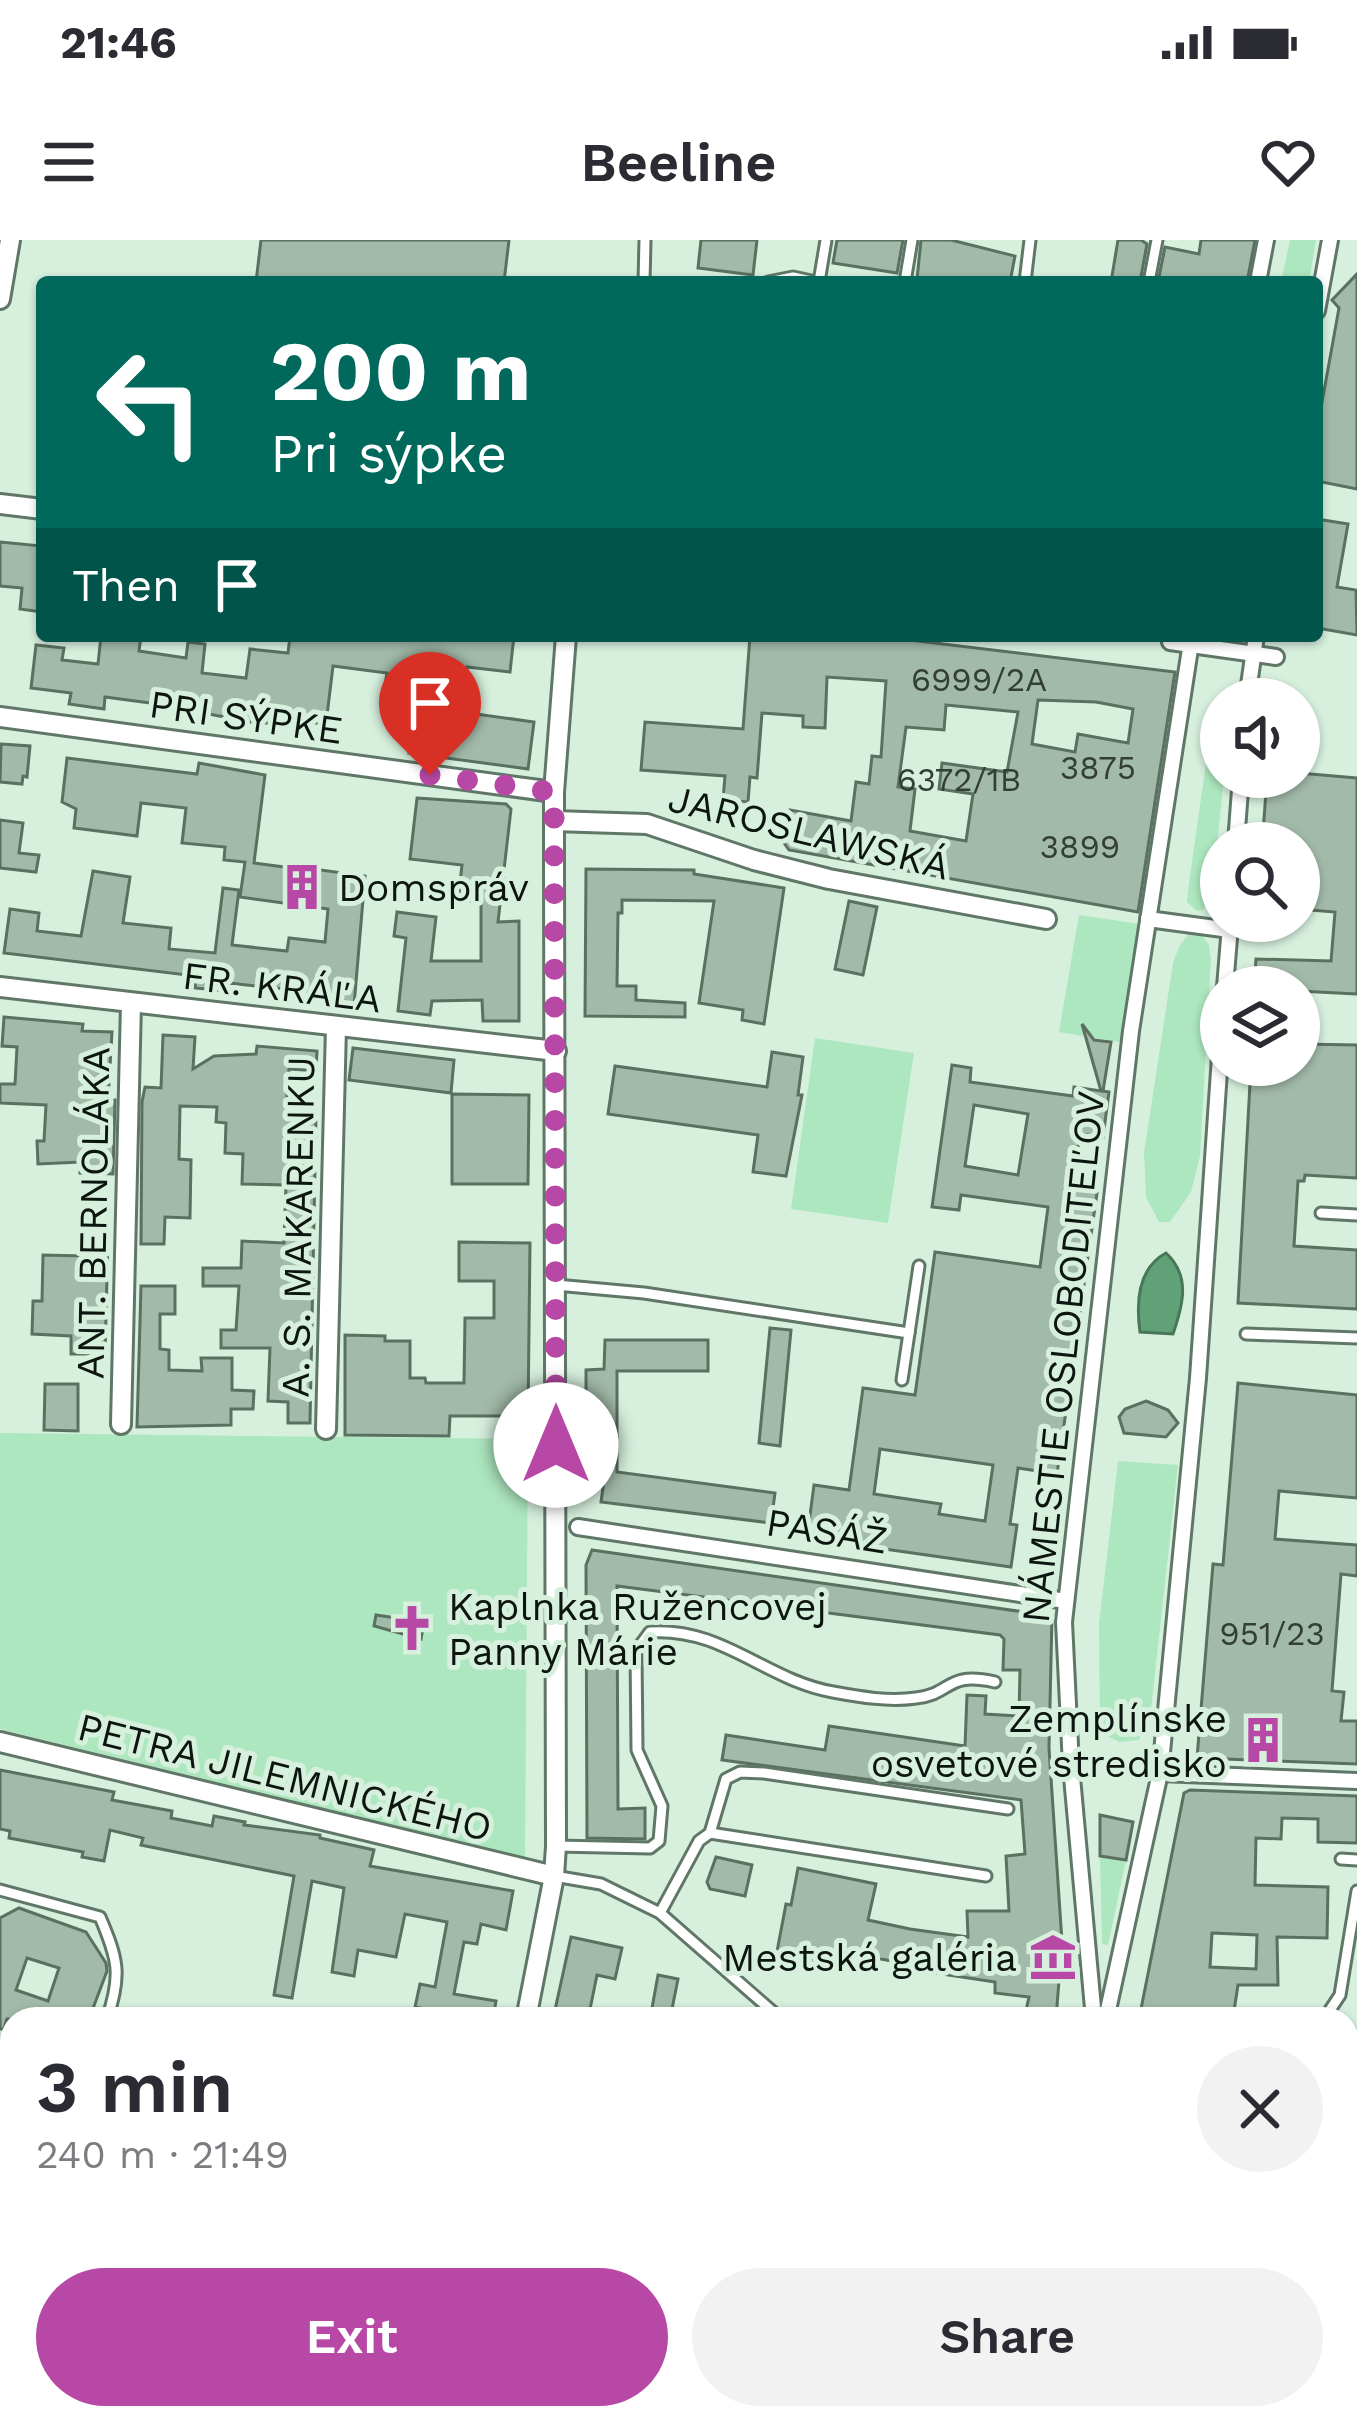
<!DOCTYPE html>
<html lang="en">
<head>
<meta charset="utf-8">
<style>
	:root { --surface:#fff; --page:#f2f2f3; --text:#2b2b33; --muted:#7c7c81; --accent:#b748a5 }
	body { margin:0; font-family:"Work Sans",sans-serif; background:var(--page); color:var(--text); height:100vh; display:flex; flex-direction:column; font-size:45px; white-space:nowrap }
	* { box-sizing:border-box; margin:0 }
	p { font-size:39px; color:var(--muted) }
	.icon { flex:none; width:66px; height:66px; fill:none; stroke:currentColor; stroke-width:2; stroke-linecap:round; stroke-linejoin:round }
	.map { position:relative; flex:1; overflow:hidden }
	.panel { position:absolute; left:0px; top:1767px; width:1359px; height:423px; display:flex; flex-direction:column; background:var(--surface); border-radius:36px 36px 0 0; box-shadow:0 3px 9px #0004 }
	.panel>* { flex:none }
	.hud { position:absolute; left:36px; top:36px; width:1287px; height:366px; border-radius:12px; box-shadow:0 3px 9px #0004; background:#00695c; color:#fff; overflow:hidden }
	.controls { position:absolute; left:1200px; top:438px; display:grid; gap:24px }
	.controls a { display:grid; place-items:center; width:120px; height:120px; border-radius:50%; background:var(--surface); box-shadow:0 3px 9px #0004; font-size:60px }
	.pin { position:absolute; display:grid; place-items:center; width:102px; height:102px; color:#fff; margin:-123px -51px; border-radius:50% 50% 50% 0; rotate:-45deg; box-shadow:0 0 12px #0007 }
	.pin .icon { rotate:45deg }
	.me { position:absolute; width:132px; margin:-66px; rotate:0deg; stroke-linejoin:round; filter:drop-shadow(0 0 9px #0008) }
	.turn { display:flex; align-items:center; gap:42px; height:252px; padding:0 36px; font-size:54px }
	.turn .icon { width:156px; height:156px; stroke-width:2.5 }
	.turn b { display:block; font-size:84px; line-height:102px }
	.then { display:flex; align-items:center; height:114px; padding:0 36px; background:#0003; gap:24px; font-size:45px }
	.round { display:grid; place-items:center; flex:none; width:126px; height:126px; border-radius:63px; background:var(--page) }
	.summary { display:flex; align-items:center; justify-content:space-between; height:204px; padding:0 36px }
	h1 { font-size:72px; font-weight:600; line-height:90px }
	.button { display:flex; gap:24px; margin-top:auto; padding:24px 36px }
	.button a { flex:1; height:138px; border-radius:72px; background:var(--accent); color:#fff; font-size:48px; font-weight:600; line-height:138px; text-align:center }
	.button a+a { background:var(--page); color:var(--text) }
	.status { display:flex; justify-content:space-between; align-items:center; height:84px; padding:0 60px; background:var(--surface); direction:ltr }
	.status svg { height:33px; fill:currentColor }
	header { display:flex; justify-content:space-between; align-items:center; height:156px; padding:0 36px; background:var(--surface); font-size:54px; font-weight:600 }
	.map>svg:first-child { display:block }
	.green { fill:#ade7bf }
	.water { fill:#61a177; stroke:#487758; stroke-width:3 }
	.building { fill:#a2baa9; stroke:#5a7060; stroke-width:3; fill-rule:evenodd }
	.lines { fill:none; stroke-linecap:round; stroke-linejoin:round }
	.service-casing { stroke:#607767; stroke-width:15 }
	.pedestrian-casing { stroke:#607767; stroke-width:20 }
	.minor-casing { stroke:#607767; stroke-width:24 }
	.tertiary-casing { stroke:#607767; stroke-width:30 }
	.service { stroke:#fff; stroke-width:9 }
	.pedestrian { stroke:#fff; stroke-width:14 }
	.minor { stroke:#fff; stroke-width:18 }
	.tertiary { stroke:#fff; stroke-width:24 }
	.route { stroke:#b748a5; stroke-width:21; stroke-dasharray:0 37.8 }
	.labels { text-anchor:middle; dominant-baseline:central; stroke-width:10; stroke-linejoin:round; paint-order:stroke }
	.number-label { font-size:33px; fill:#323e36 }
	.street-label { font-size:39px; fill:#0c150f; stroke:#d7f0de }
	.poi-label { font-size:39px; fill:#0c150f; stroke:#d7f0de; text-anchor:start }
</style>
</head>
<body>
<div class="status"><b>21:46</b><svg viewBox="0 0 49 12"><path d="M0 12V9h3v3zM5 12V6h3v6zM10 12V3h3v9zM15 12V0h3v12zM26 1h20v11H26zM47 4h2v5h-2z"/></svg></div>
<header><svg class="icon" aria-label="menu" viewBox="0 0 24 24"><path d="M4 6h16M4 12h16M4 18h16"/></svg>Beeline<svg class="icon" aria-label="heart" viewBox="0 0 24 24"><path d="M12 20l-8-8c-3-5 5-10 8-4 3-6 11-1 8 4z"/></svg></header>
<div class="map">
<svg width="1357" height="2189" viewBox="0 0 1357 2189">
	<rect width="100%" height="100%" fill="#d7f0de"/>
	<g class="green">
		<polygon points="1290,0 1316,0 1309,42 1281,42"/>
		<polygon points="1221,454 1227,454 1230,459 1221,459 1224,537 1212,655 1203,670 1197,671 1187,662 1188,650 1215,460"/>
		<polygon points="1079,675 1140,684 1120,802 1059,792"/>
		<polygon points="1189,693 1201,694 1209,705 1211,720 1200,916 1191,952 1170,982 1159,982 1146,957 1144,913 1173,723 1179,707"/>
		<polygon points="815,798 914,813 888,983 791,969"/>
		<polygon points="0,1193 528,1199 525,1618 0,1489"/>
		<polygon points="1118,1221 1178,1225 1149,1488 1138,1500 1119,1502 1100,1492 1099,1384"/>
		<polygon points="1100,1616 1126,1620 1108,1705 1102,1704"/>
	</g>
	<path class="water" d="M 1166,1013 C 1191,1036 1183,1065 1173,1094 L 1140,1092 C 1136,1063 1138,1028 1166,1013 Z"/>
	<g class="building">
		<polygon points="261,0 509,0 504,42 256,42"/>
		<polygon points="701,0 757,0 753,35 698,28"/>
		<polygon points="837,0 903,0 897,33 833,23"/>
		<polygon points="921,0 951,0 1015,16 1010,42 917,39"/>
		<polygon points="1118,0 1141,0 1147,4 1140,42 1111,42"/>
		<polygon points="1201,0 1255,0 1247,42 1158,42 1165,7 1199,14"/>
		<polygon points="1357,34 1357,249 1317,241 1317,190 1339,68 1332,60"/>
		<polygon points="1317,279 1348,284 1337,347 1356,350 1357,395 1317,388"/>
		<polygon points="0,302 42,306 42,372 20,369 22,348 0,346"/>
		<polygon points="101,396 141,396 139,411 186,418 188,402 205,404 202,433 246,438 250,409 288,413 290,396 514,396 510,432 467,427 462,472 534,482 528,529 409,513 418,443 386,439 387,433 333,426 326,484 281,479 280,484 250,482 209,474 210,471 105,457 104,469 69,464 71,453 31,448 36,405 64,408 62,420 98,424"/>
		<path d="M 750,396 L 876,396 L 1175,432 L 1138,672 L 789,610 L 784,603 L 790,570 L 851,581 L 856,542 L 869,544 L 872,516 L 881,517 L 886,441 L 827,437 L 825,488 L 803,487 L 803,476 L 762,473 L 757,538 L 750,537 L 748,562 L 723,560 L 725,536 L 641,530 L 645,482 L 743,489 ZM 1038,460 L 1096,462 L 1133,469 L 1128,503 L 1078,494 L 1075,512 L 1032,504 ZM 946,465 L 1018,472 L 1007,532 L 942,523 L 939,549 L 973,554 L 966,601 L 910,591 L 915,549 L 898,547 L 906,487 L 944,490 Z"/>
		<polygon points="1,504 30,506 27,537 23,536 22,544 0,542"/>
		<polygon points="67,518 197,534 199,523 265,535 254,623 292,628 293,623 313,625 313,629 365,636 354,766 324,763 325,753 228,743 227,751 195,748 196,736 4,713 10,669 39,673 37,691 81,696 93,631 130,637 123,683 171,688 169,709 215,713 223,648 239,650 232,705 287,711 289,698 325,702 328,669 240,657 245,622 224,620 225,607 182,603 186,568 141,563 137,596 74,588 76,569 62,562"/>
		<polygon points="1299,533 1357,538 1357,754 1299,751 1299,747 1254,747 1256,719 1331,721 1335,672 1299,669 1299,603 1279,603 1280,594 1263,593 1267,537 1299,537"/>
		<polygon points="417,558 506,564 511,569 498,682 519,681 519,781 483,781 482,760 432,761 430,775 398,771 406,698 394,696 397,672 436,677 431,721 481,721 481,662 458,660 462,625 410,619"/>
		<polygon points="0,580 23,583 19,613 39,615 36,632 0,628"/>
		<polygon points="586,629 694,630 694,634 784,648 764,784 742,780 743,770 699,763 714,661 622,660 622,673 618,673 617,746 636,746 636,760 685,763 685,777 585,776"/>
		<polygon points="849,661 877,667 863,735 835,729"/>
		<polygon points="4,777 83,784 82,791 112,792 108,860 115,860 113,934 80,933 81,922 38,924 37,901 44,901 46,865 0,863 0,844 15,844 17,807 2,806"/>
		<path d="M 1082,784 L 1094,800 L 1111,802 L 1103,851 L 1109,852 L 1103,897 L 1080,894 L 1072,950 L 1097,953 L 1057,1234 L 1018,1228 L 1010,1284 L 1017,1285 L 1011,1327 L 807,1298 L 814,1245 L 849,1250 L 863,1148 L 915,1155 L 935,1012 L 1040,1027 L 1048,967 L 961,955 L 959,970 L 932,967 L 952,825 L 971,828 L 970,842 L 1073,856 L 1074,847 L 1101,851 ZM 974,865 L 1028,874 L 1018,935 L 965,926 ZM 880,1209 L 993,1225 L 985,1281 L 939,1274 L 941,1264 L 874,1254 Z"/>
		<polygon points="163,795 195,797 193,829 214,816 256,814 257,806 317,811 316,831 289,829 286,869 287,874 316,875 310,1183 288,1183 288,1162 268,1161 270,1108 221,1108 221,1090 236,1090 239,1046 203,1046 203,1028 241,1028 242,1001 284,1003 286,945 242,944 243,914 225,913 226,883 216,882 217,867 180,866 179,919 191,920 190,978 165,977 164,1004 141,1004 142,862 145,847 161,848"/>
		<polygon points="1299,804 1357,805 1357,938 1305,935 1304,941 1298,941 1294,1006 1357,1010 1357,1069 1238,1063 1251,825 1299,825"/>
		<polygon points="353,808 454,820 451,853 349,840"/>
		<polygon points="772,812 803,817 798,855 802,855 786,936 753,932 758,895 608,874 615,826 767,847"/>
		<polygon points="452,854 529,855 528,944 452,944"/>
		<polygon points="85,997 108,998 105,1114 71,1114 71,1096 32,1094 33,1061 42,1061 43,1015 85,1016"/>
		<polygon points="459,1002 530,1003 528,1176 450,1176 449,1196 345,1195 345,1095 385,1096 385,1101 410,1101 410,1138 425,1138 426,1143 464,1143 465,1078 494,1078 494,1041 459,1041"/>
		<polygon points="141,1046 175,1046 175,1074 160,1074 160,1109 169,1110 169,1130 202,1131 201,1118 232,1118 232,1150 254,1151 253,1169 231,1169 231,1185 137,1187"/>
		<polygon points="770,1088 791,1090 780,1206 759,1203"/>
		<polygon points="605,1100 708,1100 708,1131 617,1131 617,1232 775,1253 771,1283 601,1262 605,1233 586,1233 586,1130 604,1129"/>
		<polygon points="1238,1143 1357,1155 1357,1258 1279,1251 1275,1299 1357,1305 1357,1336 1341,1334 1332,1451 1344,1452 1341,1481 1357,1481 1357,1524 1197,1518 1213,1324 1223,1325"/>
		<polygon points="45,1144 78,1144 78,1191 44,1190"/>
		<polygon points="1146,1161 1168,1170 1178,1183 1166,1197 1124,1193 1119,1177 1125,1169"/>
		<polygon points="592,1310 1052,1376 1049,1508 1062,1702 1056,1779 1024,1779 1029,1757 995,1753 995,1742 915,1730 915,1725 829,1710 826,1731 775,1722 786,1664 791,1665 798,1628 876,1644 868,1680 910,1689 968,1697 967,1671 1009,1671 1006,1616 1025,1614 1021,1560 722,1520 726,1495 825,1510 829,1486 965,1506 967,1455 986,1456 985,1474 1019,1476 1020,1430 1003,1430 1004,1399 1000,1395 617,1346 618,1569 645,1568 645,1599 587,1598 586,1325"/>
		<polygon points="376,1375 424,1382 421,1399 374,1386"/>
		<polygon points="0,1530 114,1552 112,1560 172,1571 171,1578 212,1586 214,1576 245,1582 244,1585 320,1595 320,1598 374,1610 370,1626 513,1651 506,1690 481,1684 477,1704 464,1702 454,1754 496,1761 493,1779 452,1779 453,1775 415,1767 420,1744 435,1747 447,1682 405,1674 396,1717 358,1710 354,1736 332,1732 344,1648 312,1641 292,1758 274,1755 294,1636 141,1605 143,1598 110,1590 104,1621 82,1617 83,1612 9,1598 10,1591 0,1589"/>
		<path d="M 1190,1550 L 1357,1556 L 1357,1603 L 1318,1602 L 1318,1579 L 1282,1578 L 1281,1599 L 1256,1598 L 1255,1645 L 1328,1647 L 1327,1698 L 1277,1697 L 1278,1745 L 1238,1745 L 1234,1771 L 1222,1770 L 1220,1779 L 1139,1779 L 1184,1553 ZM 1212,1693 L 1257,1695 L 1256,1729 L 1210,1727 Z"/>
		<polygon points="1100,1575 1133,1582 1126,1620 1100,1616"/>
		<polygon points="716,1617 752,1625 745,1656 710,1649 707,1642"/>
		<path d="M 19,1668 L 86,1692 L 106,1723 L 107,1731 L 89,1779 L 7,1779 L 4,1789 L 0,1789 L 0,1678 ZM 27,1718 L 59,1728 L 48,1761 L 16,1750 Z"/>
		<polygon points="571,1697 622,1708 615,1739 597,1735 588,1779 553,1779"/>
		<polygon points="658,1735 678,1739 670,1779 650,1779"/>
	</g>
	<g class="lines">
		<defs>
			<g id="service">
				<polyline points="644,42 645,0"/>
				<polyline points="768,42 793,37 816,42"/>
				<polyline points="819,42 826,0"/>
				<polyline points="905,42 912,0"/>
				<polyline points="1025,42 1030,0"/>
				<polyline points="1149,42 1157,0"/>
				<polyline points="1321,973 1357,975"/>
				<polyline points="556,1045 644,1053 909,1093"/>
				<polyline points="1246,1094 1357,1098"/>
				<polyline points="902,1140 919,1026"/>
				<polyline points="710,1593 726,1539 740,1532 764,1533 1008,1569"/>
				<path d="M 556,1606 L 650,1608 L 659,1601 L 662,1566 L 637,1510 L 636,1411 L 650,1392 C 723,1387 765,1440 833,1452 C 860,1457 889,1462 916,1458 C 953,1454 945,1431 995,1442"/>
				<polyline points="1341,1619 1357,1620"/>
				<polyline points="554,1636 601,1644 660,1673 781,1779"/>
				<path d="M 0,1650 L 100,1677 C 118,1719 122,1735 107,1779"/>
				<polyline points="660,1673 699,1601 710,1593 986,1636"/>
				<polyline points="1324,1779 1340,1755 1357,1651"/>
				<polyline points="1347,1915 1357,1917"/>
				<polyline points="679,2189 681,2178"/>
			</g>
			<g id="pedestrian">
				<polyline points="1258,42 1266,0"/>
				<polyline points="1317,71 1330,0"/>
				<polyline points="1170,402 1276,417"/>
				<polyline points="1247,459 1256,396"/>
				<polyline points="1236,603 1241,537"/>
				<polyline points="1148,679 1230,690"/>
				<polyline points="1225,747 1230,686"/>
				<polyline points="578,1287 1066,1361"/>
				<polyline points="1160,1533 1357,1541"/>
				<polyline points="1094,1779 1071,1526 1064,1382 1131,791 1192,396"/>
				<polyline points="1106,1779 1160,1533 1198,1138 1221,802"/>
				<polyline points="999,2189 1007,2178"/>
			</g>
			<g id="minor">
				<polyline points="0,59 10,0"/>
				<polyline points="0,264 42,269"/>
				<polyline points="0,477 554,552"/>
				<polyline points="554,581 647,584 754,620 829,639 1046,679"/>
				<polyline points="0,747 556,811"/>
				<polyline points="121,1184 131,763"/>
				<polyline points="326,1189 336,786"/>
				<polyline points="0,1502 554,1636"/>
				<polyline points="526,1779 554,1636 556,1606 554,623 554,552 566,396"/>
			</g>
			<g id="tertiary">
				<polyline points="0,2001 12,2005"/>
				<polyline points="1347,2040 1357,2032"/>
				<polyline points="0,2045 12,2049"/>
				<polyline points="1347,2092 1357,2084"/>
				<polyline points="455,2178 491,2189"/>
				<polyline points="563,2178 598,2189"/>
				<polyline points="1147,2189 1165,2178"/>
				<polyline points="1217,2189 1232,2178"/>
			</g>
		</defs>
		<use href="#service" class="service-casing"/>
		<use href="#pedestrian" class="pedestrian-casing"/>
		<use href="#minor" class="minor-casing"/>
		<use href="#tertiary" class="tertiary-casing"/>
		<use href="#service" class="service"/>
		<use href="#pedestrian" class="pedestrian"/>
		<use href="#minor" class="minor"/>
		<use href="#tertiary" class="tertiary"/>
	</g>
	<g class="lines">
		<polyline class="route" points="430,535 554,552 556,1205"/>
	</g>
	<defs>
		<symbol id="building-bare" viewBox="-9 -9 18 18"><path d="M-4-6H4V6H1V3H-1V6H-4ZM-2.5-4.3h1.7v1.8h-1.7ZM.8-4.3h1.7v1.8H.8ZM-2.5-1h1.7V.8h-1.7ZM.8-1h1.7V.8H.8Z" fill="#b748a5" stroke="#d7f0de" stroke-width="2.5" paint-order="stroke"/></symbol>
		<symbol id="church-bare" viewBox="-9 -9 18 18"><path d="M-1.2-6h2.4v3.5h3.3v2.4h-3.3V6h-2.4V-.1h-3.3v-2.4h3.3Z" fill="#b748a5" stroke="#d7f0de" stroke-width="2.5" paint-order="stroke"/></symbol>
		<symbol id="museum-bare" viewBox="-9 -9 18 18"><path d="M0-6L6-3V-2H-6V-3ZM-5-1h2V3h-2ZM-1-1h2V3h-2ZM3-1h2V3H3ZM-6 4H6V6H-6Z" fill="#b748a5" stroke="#d7f0de" stroke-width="2.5" paint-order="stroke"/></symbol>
	</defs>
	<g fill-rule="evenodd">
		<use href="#building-bare" x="269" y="614" width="66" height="66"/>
		<use href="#church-bare" x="379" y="1355" width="66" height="66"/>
		<use href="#building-bare" x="1230" y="1467" width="66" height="66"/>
		<use href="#museum-bare" x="1020" y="1684" width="66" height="66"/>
	</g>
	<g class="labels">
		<g class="number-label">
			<text x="979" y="439">6999/2A</text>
			<text x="1098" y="527">3875</text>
			<text x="959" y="539">6372/1B</text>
			<text x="1080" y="606">3899</text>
			<text x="1272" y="1393">951/23</text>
		</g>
		<g class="street-label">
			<text transform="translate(246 477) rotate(8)">PRI SÝPKE</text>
			<text transform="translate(809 592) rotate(14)">JAROSLAWSKÁ</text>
			<text transform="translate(282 747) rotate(7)">FR. KRÁĽA</text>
			<text transform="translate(93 973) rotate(-89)">ANT. BERNOLÁKA</text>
			<text transform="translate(298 987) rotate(-89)">A. S. MAKARENKU</text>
			<text transform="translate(1063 1117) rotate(-84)">NÁMESTIE OSLOBODITEĽOV</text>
			<text transform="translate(827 1291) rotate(9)">PASÁŽ</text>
			<text transform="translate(285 1537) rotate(14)">PETRA JILEMNICKÉHO</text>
		</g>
		<g class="poi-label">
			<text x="338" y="647">Domspráv</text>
			<text x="448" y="1366">Kaplnka Ružencovej<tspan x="448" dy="45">Panny Márie</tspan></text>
			<text x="1227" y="1478" text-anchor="end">Zemplínske<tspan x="1227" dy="45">osvetové stredisko</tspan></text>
			<text x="1017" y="1717" text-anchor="end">Mestská galéria</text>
		</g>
	</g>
</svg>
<div class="controls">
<a><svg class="icon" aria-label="sound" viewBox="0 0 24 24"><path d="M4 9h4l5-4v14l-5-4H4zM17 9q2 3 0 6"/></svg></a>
<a><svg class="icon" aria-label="search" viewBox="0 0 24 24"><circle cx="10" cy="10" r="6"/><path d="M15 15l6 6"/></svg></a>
<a><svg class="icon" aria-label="layers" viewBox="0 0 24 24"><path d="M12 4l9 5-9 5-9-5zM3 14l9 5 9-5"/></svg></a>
</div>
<div class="pin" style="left:430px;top:535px;background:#d93025"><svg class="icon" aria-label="arrive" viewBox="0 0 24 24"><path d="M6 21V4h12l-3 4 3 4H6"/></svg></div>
<svg class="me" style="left:556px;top:1205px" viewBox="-20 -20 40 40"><circle r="19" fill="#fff"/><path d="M0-13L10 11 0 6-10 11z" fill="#b748a5"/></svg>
<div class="hud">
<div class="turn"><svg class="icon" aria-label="left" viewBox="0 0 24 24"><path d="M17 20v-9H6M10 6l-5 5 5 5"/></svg><div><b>200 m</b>Pri sýpke</div></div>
<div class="then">Then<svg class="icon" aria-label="arrive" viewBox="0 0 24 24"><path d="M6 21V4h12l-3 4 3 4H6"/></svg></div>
</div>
<section class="panel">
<div class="summary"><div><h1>3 min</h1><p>240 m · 21:49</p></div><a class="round"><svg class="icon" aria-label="close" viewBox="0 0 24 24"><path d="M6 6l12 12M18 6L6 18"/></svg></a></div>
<div class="button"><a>Exit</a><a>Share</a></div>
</section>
</div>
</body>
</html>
